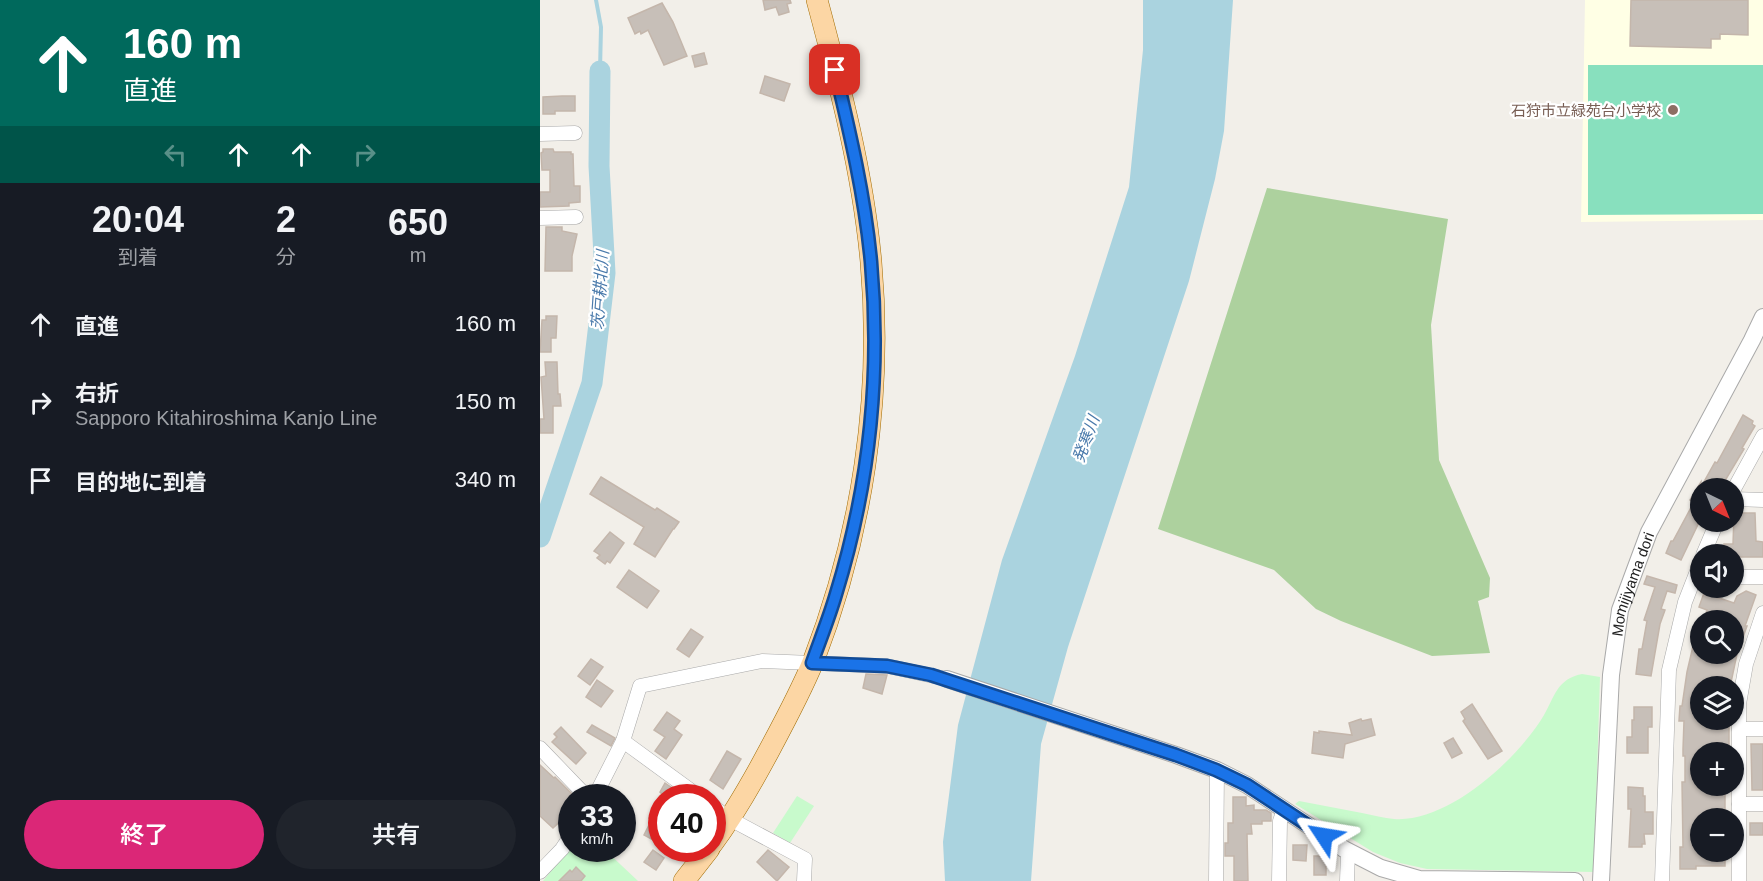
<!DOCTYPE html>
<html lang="ja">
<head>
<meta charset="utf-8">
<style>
	:root { --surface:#171b24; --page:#20242c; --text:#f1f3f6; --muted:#9ea1a6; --accent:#db2777 }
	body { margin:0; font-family:Arial,"Noto Sans JP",sans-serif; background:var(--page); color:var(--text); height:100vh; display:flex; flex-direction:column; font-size:22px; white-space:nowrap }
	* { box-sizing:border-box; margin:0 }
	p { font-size:20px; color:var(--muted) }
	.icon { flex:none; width:33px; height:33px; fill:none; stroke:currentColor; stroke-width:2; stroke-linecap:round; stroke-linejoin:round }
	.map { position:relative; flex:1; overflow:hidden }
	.side { display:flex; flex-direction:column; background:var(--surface); width:540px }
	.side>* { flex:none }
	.guide { background:#00695c; color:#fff; overflow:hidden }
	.needle { width:39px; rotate:137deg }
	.fabs { position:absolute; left:1150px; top:478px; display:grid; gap:12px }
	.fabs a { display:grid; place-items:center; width:54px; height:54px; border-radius:50%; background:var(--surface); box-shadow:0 2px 4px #0004; font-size:30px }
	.speed { position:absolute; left:18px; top:784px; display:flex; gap:12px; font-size:30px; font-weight:700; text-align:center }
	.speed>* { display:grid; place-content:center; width:78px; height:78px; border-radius:50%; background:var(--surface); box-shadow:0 2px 4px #0004; line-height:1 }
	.speed small { font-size:15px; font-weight:400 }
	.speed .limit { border:9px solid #d22; background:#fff; color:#111 }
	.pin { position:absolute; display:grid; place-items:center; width:51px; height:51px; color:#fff; margin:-26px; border-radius:12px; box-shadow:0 3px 9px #0006 }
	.me { position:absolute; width:66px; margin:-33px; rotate:303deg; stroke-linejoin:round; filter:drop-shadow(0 0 4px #0008) }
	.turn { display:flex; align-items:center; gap:21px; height:126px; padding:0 24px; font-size:27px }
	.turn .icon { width:78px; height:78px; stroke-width:2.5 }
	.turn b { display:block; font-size:42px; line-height:51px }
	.lanes { display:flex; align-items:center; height:57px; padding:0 24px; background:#0003; justify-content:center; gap:30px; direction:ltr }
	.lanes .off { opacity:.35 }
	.eta { display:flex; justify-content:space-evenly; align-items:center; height:102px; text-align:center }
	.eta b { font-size:36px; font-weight:600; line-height:42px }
	.action { display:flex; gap:12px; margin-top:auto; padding:12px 24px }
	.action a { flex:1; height:69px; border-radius:36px; background:var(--accent); color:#fff; font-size:24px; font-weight:600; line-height:69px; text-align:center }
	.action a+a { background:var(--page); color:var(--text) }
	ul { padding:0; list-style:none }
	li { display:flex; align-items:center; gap:18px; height:78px; padding:0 24px }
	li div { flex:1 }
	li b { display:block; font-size:22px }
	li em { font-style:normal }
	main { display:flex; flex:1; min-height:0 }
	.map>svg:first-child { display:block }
	.education { fill:#ffffe5 }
	.forest { fill:#add19e }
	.park { fill:#c8facc }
	.pitch { fill:#88e0be }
	.water { fill:#aad3df }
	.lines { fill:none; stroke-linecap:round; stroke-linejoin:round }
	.stream { stroke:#aad3df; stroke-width:4 }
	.river { stroke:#aad3df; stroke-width:21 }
	.building { fill:#c7bfb8; stroke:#c4b6ab; stroke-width:1.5 }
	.minor-casing { stroke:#a9a9a9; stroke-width:15 }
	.tertiary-casing { stroke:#a9a9a9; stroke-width:18 }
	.primary-casing { stroke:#a06b00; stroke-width:22 }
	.minor { stroke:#fff; stroke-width:14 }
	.tertiary { stroke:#fff; stroke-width:16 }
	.primary { stroke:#fcd6a4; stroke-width:21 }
	.route-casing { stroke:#114b97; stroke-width:15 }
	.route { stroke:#1a73e8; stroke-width:10 }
	.education-dot { fill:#8d6e63; stroke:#fff; stroke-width:2 }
	.labels { text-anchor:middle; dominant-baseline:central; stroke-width:4.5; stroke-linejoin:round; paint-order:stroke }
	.education-label { font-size:15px; fill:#785e54; stroke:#fff; text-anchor:end }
	.street-label { font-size:15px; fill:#222; stroke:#fff }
	.water-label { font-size:16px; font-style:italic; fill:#4a7aab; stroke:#fff }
</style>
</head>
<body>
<main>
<section class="side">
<div class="guide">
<div class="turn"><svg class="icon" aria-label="ahead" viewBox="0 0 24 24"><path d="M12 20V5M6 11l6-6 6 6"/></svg><div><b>160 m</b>直進</div></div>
<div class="lanes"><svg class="icon off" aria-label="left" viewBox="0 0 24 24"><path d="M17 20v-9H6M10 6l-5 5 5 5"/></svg><svg class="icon" aria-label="ahead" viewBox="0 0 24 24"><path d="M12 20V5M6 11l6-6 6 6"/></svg><svg class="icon" aria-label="ahead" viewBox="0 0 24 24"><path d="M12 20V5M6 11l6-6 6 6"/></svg><svg class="icon off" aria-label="right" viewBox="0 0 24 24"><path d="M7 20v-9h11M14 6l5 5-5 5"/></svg></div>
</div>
<div class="eta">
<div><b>20:04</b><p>到着</p></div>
<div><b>2</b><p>分</p></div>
<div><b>650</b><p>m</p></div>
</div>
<ul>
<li><svg class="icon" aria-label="ahead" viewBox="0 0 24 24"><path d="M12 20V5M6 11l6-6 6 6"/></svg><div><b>直進</b></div><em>160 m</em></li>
<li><svg class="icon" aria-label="right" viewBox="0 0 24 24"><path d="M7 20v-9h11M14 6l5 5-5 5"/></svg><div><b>右折</b><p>Sapporo Kitahiroshima Kanjo Line</p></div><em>150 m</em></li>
<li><svg class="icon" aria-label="arrive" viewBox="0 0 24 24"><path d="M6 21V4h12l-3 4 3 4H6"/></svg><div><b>目的地に到着</b></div><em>340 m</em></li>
</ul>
<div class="action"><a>終了</a><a>共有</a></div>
</section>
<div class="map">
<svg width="1223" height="881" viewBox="0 0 1223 881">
	<rect width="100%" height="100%" fill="#f2efe9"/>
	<polygon class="education" points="1045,0 1223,0 1223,220 1041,222"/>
	<polygon class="forest" points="727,188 908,219 891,325 899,460 950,578 949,597 938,601 950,653 892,656 801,621 776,609 734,570 618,529"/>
	<g class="park">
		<path d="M 1042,674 L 1060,677 L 1054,872 L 887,869 L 860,863 L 833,852 L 755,804 L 759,801 C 780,805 801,809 822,813 C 833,815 844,818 854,819 C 908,823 978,759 1004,715 C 1015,696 1017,679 1042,674 Z"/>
		<polygon points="257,796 274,806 250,843 233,833"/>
		<polygon points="31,846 32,849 64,849 98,881 3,881"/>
	</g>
	<polygon class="pitch" points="1048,65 1223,65 1223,214 1048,215"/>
	<polygon class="water" points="603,0 693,0 684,131 675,179 649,281 528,647 501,744 491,881 405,881 403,842 418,725 462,560 535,356 589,187 603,50"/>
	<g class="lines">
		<polyline class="stream" points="56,0 61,27 60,71"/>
		<polyline class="river" points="0,537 52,383 65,273 59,166 60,71"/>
	</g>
	<g class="building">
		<polygon points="223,0 250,0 251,3 247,4 249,12 239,15 236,7 225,10"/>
		<polygon points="1091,0 1208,0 1208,35 1180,34 1180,39 1171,39 1171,48 1090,46"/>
		<polygon points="122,3 133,22 147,56 124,65 108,30 101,34 100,31 95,34 88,18"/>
		<polygon points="164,53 167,64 155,67 152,56"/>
		<polygon points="225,76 250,84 244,101 220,93"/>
		<polygon points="22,96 35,96 35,111 15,111 15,114 3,114 3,97"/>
		<polygon points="3,149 13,149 14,152 31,152 31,154 33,154 34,186 40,186 40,202 29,203 29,206 0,207 0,192 10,192 10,170 2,170 1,153 3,152"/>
		<polygon points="6,227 22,227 22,231 37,234 32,256 32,271 5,271"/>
		<polygon points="6,316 17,316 16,338 11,338 11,352 0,352 2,320 6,320"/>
		<polygon points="5,362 17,362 18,394 20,394 21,406 13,406 13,433 0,433 0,419 4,419 1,377 6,376"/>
		<polygon points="1203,415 1213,421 1212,424 1215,426 1202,448 1204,449 1180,489 1161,489 1161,518 1141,560 1126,553 1131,541 1133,541 1154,502 1150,500 1161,482 1161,487 1175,462 1177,463"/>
		<polygon points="61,477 115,510 117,508 139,522 134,529 133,529 115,557 94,544 104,527 50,494"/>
		<polygon points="1199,513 1215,513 1216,541 1223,542 1223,557 1194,557 1194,555 1184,555 1184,544 1193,544 1194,515"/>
		<polygon points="70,532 84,543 70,563 67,561 65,564 57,558 60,555 54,551"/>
		<polygon points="89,570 119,591 107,608 77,587"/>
		<polygon points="1107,576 1137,585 1135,593 1127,591 1121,609 1125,610 1120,624 1111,676 1096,674 1099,649 1102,649 1107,621 1104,620 1115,587 1104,584"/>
		<polygon points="1206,591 1216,595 1205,626 1207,626 1197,654 1190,687 1161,687 1160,720 1189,720 1189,753 1160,753 1159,786 1185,786 1185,819 1158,819 1158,838 1161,838 1161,852 1185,852 1185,866 1156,866 1156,869 1140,869 1140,847 1143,847 1142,782 1145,782 1145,756 1143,756 1143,749 1144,721 1139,721 1140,706 1142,706 1147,672 1157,629 1161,629 1161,654 1194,654 1194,621 1164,621 1167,610 1159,607 1164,593 1194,603 1197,596"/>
		<polygon points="151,629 163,637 149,657 137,649"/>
		<polygon points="51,659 63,667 50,685 38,676"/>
		<polygon points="326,674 347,675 342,694 323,688"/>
		<polygon points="57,680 73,691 61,707 46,697"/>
		<polygon points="932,704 962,751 948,759 923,721 925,719 921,712"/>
		<polygon points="1094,707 1112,707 1112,727 1108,727 1108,753 1087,753 1087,737 1092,737 1092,720 1094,720"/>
		<polygon points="127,712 140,721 134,729 142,735 126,759 115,751 125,737 114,730"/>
		<polygon points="821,719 822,721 831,719 835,735 805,744 803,758 772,753 774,732 779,733 779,731 812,735 809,723"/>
		<polygon points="52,725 75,738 71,746 47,732"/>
		<polygon points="21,727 46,753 36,764 12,742 17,737 14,734"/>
		<polygon points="913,738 922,753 912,758 904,743"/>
		<polygon points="1211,744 1223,744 1223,790 1212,790"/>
		<polygon points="187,751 201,759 183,789 170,780"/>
		<polygon points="0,765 14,778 15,777 35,797 32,798 32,804 23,812 27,815 13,828 0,816"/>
		<polygon points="125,783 138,792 135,798 122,798 122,824 118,831 120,832 115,841 104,835 112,819 109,818 122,794 120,792"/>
		<polygon points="1088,787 1103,788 1103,796 1105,796 1105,812 1113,812 1113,834 1104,834 1105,844 1102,844 1102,847 1089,847 1091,809 1088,809"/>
		<polygon points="693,797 706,797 706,806 714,805 714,810 726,810 731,813 731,821 722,821 722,824 711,824 712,834 707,834 708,881 694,881 694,856 685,856 685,843 688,843 688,823 693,823"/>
		<rect x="1210" y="823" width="13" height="12"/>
		<polygon points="753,845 767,845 766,861 753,860"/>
		<polygon points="113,850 124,858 116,870 104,862"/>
		<polygon points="228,850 249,867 237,881 217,862"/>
		<polygon points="774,856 792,856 792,866 786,866 786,875 774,875"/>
		<polygon points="36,867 45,876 41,881 19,881 30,870 32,872"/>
	</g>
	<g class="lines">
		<defs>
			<g id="minor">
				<polyline points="0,134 35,133"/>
				<polyline points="0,218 36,217"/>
				<polyline points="1194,489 1223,436"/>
				<polyline points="1194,499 1223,500"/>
				<polyline points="1163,555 1177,522"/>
				<polyline points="1194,577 1223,577"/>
				<polyline points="1199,729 1223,729"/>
				<polyline points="83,741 161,798"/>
				<polyline points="0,748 48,798"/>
				<polyline points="54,798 83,741 100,686 222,661 347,666 407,679"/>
				<polyline points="1199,804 1223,804"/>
				<polyline points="172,806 190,819 265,859 264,881"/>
				<polyline points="0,872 22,849 32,834"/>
				<polyline points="676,881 677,770"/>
				<polyline points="739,881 740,821 744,810"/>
				<polyline points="807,881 808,851"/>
				<polyline points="1122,881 1129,670 1145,602 1161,561"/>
				<polyline points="1199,881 1199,704 1206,664 1223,613"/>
			</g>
			<g id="tertiary">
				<polyline points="407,679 636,755 677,770 707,785 804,849 841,868 879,879 1035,881"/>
				<path id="s1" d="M 1061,881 L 1071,675 L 1080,610 L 1109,532 L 1212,340 L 1223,317"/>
			</g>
			<g id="primary">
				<path d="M 172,844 C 195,813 213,781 231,747 C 246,719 261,691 273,662 C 322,535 343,398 331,262 C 323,173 300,86 277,0"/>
				<polyline points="144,881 169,849"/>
			</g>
		</defs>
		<use href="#minor" class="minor-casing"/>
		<use href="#tertiary" class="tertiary-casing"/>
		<use href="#primary" class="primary-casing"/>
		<use href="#minor" class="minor"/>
		<use href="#tertiary" class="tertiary"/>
		<use href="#primary" class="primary"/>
	</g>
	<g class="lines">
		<defs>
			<path id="route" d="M 295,70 C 310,133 325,197 331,262 C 341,373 329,487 296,594 C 289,618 280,640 272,663 L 347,666 L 391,675 L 636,755 L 676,770 L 707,785 L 784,836"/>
		</defs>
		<use href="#route" class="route-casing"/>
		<use href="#route" class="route"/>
	</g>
	<circle class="education-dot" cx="1133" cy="110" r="6"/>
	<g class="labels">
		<g class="education-label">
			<text x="1121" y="110">石狩市立緑苑台小学校</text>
		</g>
		<g class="street-label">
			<text stroke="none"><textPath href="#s1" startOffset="300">Momijiyama dori</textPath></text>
		</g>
		<g class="water-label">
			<text transform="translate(60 290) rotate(-86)">茨戸耕北川</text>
			<text transform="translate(546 439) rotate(-70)">発寒川</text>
		</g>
	</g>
</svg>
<div class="fabs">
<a><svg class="needle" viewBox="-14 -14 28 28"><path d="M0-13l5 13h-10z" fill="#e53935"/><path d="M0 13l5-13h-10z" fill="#9ea1a6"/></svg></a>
<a><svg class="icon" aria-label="sound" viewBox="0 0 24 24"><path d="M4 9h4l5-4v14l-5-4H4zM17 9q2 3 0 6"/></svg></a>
<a><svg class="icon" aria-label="search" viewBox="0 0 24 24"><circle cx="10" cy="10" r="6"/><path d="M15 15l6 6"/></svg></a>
<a><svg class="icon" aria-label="layers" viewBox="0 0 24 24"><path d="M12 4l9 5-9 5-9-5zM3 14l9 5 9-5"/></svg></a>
<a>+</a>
<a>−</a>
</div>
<div class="speed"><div>33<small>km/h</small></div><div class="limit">40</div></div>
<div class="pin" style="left:295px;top:70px;background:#d93025"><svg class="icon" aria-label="arrive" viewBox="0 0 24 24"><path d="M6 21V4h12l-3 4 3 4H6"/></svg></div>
<svg class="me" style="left:784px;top:836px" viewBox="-20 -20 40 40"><path d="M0-17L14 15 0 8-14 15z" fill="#1a73e8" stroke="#fff" stroke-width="4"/></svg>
</div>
</main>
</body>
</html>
